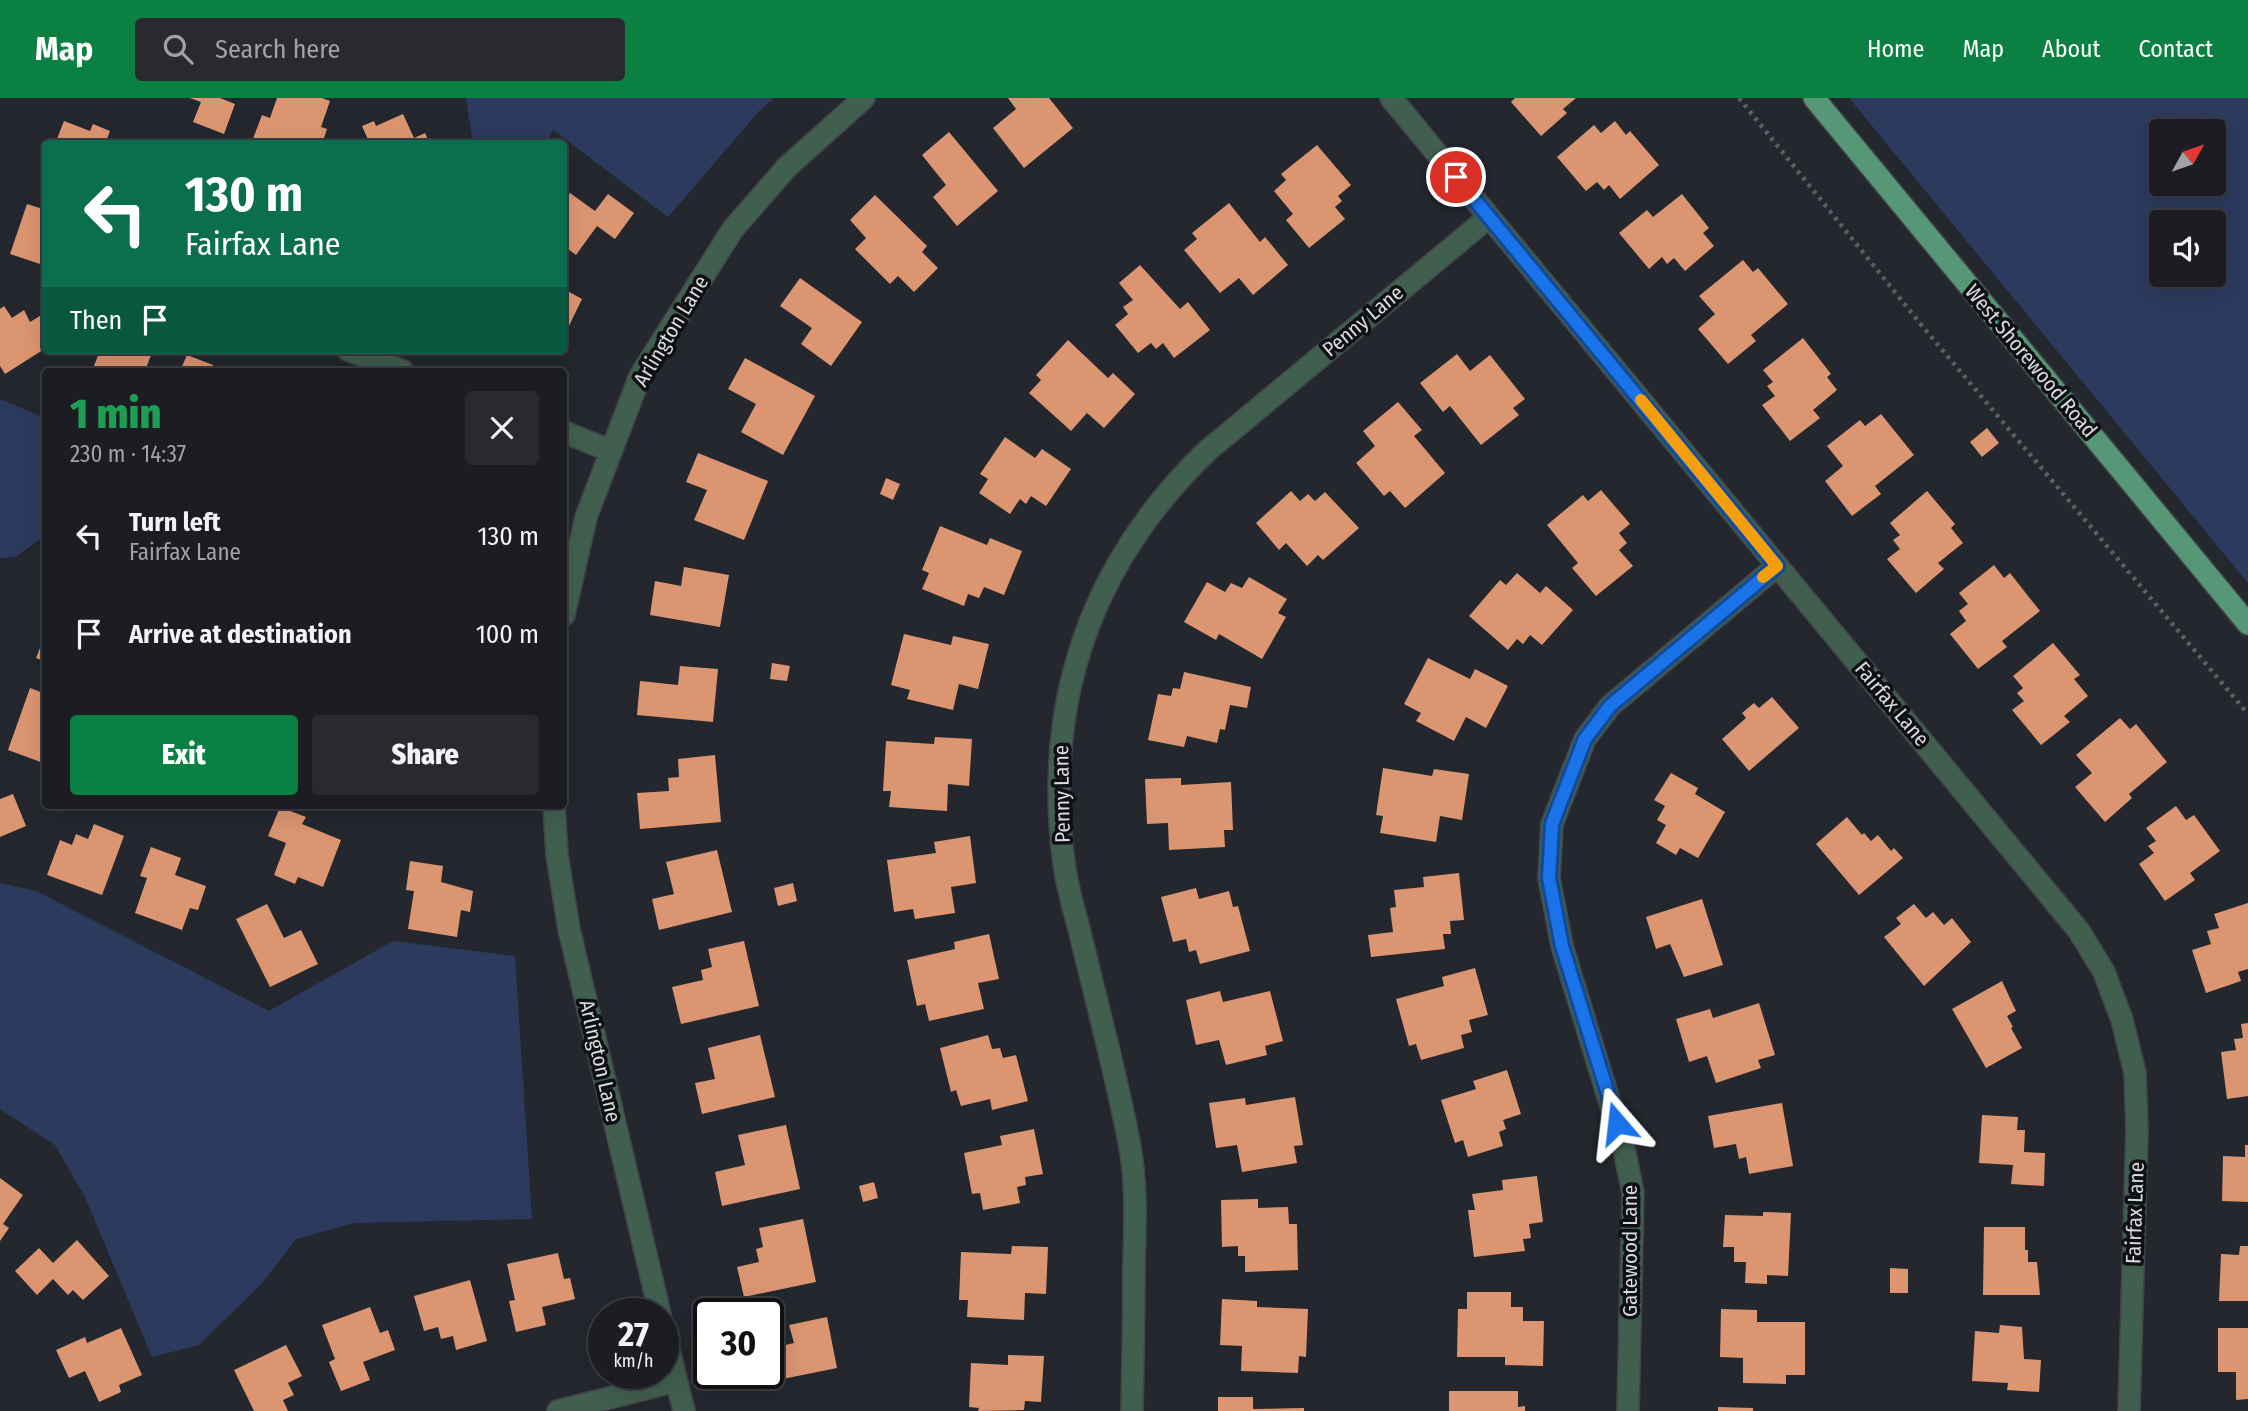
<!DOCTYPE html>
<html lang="en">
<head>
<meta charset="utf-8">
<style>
	:root { --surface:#1b1d22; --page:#282a2f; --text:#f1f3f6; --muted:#a0a2a5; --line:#393b40; --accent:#0b8043 }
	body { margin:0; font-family:"Fira Sans Condensed",sans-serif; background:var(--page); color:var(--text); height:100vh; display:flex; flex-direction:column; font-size:26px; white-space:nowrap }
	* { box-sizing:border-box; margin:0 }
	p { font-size:23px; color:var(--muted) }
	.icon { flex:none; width:38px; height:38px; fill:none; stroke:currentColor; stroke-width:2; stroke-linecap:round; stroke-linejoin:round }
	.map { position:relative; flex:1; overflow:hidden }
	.sheet { position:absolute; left:42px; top:270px; width:525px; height:441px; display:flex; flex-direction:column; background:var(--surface); border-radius:7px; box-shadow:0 7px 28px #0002,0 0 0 2px var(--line) }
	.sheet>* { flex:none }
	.banner { position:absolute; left:42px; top:42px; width:525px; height:214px; border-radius:7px; box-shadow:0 7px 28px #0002,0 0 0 2px var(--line); background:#0b6e4f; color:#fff; overflow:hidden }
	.needle { width:46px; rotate:50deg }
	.buttons { position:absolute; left:2149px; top:21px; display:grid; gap:14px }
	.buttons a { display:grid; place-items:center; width:77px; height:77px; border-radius:7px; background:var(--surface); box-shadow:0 7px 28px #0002,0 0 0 2px var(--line); font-size:35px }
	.speed { position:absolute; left:588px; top:1200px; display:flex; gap:14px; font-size:35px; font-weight:700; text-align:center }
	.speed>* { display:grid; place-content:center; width:91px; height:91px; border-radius:50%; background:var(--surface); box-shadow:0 7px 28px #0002,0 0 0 2px var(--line); line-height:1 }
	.speed small { font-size:18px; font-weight:400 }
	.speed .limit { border:4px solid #111; border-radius:10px; background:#fff; color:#111 }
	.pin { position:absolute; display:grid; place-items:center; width:60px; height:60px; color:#fff; margin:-30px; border:4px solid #fff; border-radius:50%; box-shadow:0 2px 7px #0007 }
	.me { position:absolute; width:77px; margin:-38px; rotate:343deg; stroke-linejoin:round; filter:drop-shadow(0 0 5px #0008) }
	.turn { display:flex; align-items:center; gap:24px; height:147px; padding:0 28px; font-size:32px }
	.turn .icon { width:91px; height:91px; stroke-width:2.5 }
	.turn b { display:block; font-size:49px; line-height:60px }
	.then { display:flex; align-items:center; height:66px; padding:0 28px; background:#0003; gap:14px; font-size:26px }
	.round { display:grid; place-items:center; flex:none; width:74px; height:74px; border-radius:7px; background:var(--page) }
	.head { display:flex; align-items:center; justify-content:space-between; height:119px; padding:0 28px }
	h1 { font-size:42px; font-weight:800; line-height:52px; color:#1e9e55 }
	.button { display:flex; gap:14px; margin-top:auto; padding:14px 28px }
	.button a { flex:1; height:80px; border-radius:7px; background:var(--accent); color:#fff; font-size:28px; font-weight:800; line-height:80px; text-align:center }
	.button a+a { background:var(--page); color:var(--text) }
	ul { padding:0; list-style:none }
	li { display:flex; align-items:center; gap:21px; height:98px; padding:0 28px }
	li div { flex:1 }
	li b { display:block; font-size:26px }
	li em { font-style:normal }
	header { display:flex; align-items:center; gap:42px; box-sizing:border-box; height:98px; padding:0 35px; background:var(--accent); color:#fff }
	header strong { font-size:33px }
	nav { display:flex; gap:38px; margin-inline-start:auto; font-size:24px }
	.search { width:490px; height:63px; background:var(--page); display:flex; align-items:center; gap:18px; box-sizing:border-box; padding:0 24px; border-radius:7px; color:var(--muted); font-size:26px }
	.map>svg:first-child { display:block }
	.green { fill:#2c3a5e; fill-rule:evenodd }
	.building { fill:#dc9571 }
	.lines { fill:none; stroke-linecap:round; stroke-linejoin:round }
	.minor-casing { stroke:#41444a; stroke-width:24 }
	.major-casing { stroke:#41444a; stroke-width:24 }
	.path { stroke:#5c5e64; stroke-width:4.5; stroke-dasharray:3.5 5; stroke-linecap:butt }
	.minor { stroke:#415f4f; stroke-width:21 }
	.major { stroke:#569775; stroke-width:21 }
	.route-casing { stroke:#114b97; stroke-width:18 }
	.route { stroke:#1a73e8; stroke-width:12 }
	.slow { stroke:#f59e0b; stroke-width:12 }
	.labels { text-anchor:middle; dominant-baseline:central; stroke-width:7; stroke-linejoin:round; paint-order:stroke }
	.street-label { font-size:21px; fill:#dadce0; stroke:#0f1013 }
</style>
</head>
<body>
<header>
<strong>Map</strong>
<div class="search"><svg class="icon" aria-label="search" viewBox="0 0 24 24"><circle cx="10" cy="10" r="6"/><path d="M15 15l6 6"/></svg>Search here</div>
<nav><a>Home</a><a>Map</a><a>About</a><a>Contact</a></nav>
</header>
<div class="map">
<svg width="2248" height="1313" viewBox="0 0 2248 1313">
	<rect width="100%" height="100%" fill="#24272e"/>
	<g class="green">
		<polygon points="466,0 774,0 760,12 668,119 553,32 547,45 473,45"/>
		<path d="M 1849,0 L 2248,0 L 2248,485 ZM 2214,33 L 2214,86 L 2161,86 L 2161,33 ZM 2214,124 L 2214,177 L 2161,177 L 2161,124 Z"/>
		<polygon points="0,301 45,320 46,437 15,459 0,460"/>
		<polygon points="0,785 36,793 269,913 393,843 515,858 532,1121 354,1125 296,1141 263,1184 199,1247 152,1259 85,1099 55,1047 0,1011"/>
	</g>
	<g class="building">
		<polygon points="190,0 220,0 235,6 224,36 193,24 201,4"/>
		<polygon points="277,0 322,0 330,3 321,29 327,31 322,46 251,46 262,17 270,20"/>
		<polygon points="1008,0 1049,0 1073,30 1024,70 993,30 1016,11"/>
		<polygon points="1515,0 1576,0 1563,11 1567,15 1541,38 1511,4"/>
		<polygon points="403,16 414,40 425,35 430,46 370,46 362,28 374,23 376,28"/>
		<polygon points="64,23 90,33 93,26 110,33 105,46 55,46"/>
		<polygon points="1615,23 1626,37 1630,33 1659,67 1620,101 1609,87 1604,92 1597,84 1586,93 1557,59 1594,27 1601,35"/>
		<polygon points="949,34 998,93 957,128 933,99 946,87 922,57"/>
		<polygon points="1317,47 1351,87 1338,98 1342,103 1335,109 1345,121 1309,150 1286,122 1293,116 1274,93 1286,82 1281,76"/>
		<polygon points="570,95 595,113 608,96 634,115 615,141 597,128 576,157 564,148 564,104"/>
		<polygon points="1682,96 1709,130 1703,135 1714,148 1685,173 1674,160 1667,166 1662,159 1649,171 1619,135 1647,112 1653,119"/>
		<polygon points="875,97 927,148 922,154 938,170 914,194 898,178 890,186 855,151 866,140 850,122"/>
		<polygon points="1229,105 1260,144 1265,139 1288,167 1253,197 1239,180 1220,195 1184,152 1197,141 1192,135"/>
		<polygon points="27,106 46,112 46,168 10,156"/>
		<polygon points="1743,162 1753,174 1758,170 1788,206 1751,237 1756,243 1728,266 1698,231 1715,216 1699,198"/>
		<polygon points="1140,167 1180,211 1188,204 1210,232 1174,260 1163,245 1156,251 1151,245 1138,255 1115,227 1128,216 1123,209 1133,202 1119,185"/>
		<polygon points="800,180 862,224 831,268 801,246 812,230 780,208"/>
		<polygon points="564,191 582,201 567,232 564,230"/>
		<polygon points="4,208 12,220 24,212 30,224 43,216 46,220 46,250 5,276 0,268 0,211"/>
		<polygon points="1803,240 1831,276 1827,279 1837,292 1813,312 1820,320 1790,343 1762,307 1775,298 1767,288 1773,284 1763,272"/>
		<polygon points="1068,242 1108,280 1113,275 1135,296 1104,330 1087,315 1071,333 1029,295 1041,282 1036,277"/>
		<polygon points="91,252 153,252 145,273 92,273 99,255"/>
		<polygon points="1457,256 1470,273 1490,257 1525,301 1513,310 1519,317 1481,347 1450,308 1443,314 1420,285"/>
		<polygon points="187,257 213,267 211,273 180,273"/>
		<polygon points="745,260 815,298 783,357 741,334 756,306 728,291"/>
		<polygon points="1398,304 1422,332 1414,338 1445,375 1405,410 1390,393 1384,398 1356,365 1375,348 1363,333"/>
		<polygon points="1881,316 1914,357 1875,388 1881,396 1852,418 1825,383 1843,368 1827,348 1860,322 1865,328"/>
		<polygon points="1987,330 1999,345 1982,359 1970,344"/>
		<polygon points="1005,339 1035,360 1042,351 1071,371 1046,408 1031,398 1026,406 1020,401 1010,416 979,395 988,381 980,376"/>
		<polygon points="698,355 768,383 744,442 694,422 707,392 686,384"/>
		<polygon points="886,380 900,386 893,402 880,396"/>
		<polygon points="1601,392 1630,426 1619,435 1627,445 1619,452 1633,468 1596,498 1572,470 1578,465 1547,427 1583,397 1588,403"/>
		<polygon points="1291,393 1300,403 1308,396 1315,403 1325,394 1359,430 1323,462 1318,457 1307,468 1286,445 1279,452 1256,425"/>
		<polygon points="1927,393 1955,426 1951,430 1963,445 1938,465 1944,471 1916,495 1887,461 1900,451 1893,442 1900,437 1890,425"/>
		<polygon points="940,428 987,447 990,440 1022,453 1004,497 984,489 979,500 968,496 964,508 922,491 929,475 922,472"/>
		<polygon points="1994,467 2004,480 2010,475 2040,513 2002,543 2007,549 1978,571 1950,536 1966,523 1959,513 1968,506 1959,495"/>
		<polygon points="684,469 729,477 720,529 650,517 655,483 681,488"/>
		<polygon points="1517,475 1540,495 1546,488 1573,512 1542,547 1530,537 1523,546 1517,541 1508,552 1469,518 1500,482 1506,487"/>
		<polygon points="1249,479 1287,501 1278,515 1286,519 1262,561 1219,536 1216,542 1184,524 1207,484 1225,494 1231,485 1242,490"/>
		<polygon points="46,535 46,564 36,560"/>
		<polygon points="904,536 951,547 953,538 989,546 978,591 959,586 953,612 907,601 910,592 891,587"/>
		<polygon points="2053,545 2080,577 2074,581 2088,598 2064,618 2070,624 2041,647 2012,612 2024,603 2017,595 2023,590 2013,578"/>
		<polygon points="1428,560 1470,581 1475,571 1508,588 1486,630 1466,619 1454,643 1416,623 1421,615 1404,606"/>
		<polygon points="772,565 790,568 787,583 770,581"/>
		<polygon points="680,568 718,571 713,624 637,617 640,583 678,587"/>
		<polygon points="1184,574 1251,589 1247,610 1230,607 1225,632 1220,631 1217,645 1187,638 1184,649 1148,642 1158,596 1171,598 1173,590 1180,591"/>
		<polygon points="30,590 46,596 46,666 8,652"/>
		<polygon points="1772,599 1799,630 1749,673 1722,641 1746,620 1742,615 1754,605 1759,610"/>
		<polygon points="2120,620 2130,631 2136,626 2167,664 2129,696 2132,700 2105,724 2075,689 2092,675 2076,657"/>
		<polygon points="935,639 972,641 969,688 948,686 947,713 889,709 891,693 883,693 886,643 934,646"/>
		<polygon points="715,657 721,724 640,731 637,695 669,693 668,680 679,679 678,661"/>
		<polygon points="1383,670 1432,678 1434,671 1469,676 1462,722 1440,718 1436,744 1380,735 1383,718 1376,717"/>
		<polygon points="1671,675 1698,690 1695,696 1725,714 1698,760 1680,750 1676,757 1656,745 1666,727 1657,722 1665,708 1654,702"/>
		<polygon points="1181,680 1181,687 1231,684 1233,732 1224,732 1225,749 1169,752 1168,725 1147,726 1145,681"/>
		<polygon points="13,696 26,728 0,739 0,701"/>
		<polygon points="2176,708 2186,722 2194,717 2220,753 2190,775 2195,782 2165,803 2139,766 2154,755 2148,748 2156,743 2146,730"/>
		<polygon points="280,709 306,719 302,726 341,742 323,789 298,779 295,786 274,777 286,745 268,738"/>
		<polygon points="1847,719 1862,737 1864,735 1871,743 1878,737 1891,753 1894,750 1903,760 1859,797 1816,746"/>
		<polygon points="94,726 124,738 102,797 47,777 60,742 72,747 76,736 88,741"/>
		<polygon points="970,738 976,785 951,789 955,815 915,821 913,811 894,814 887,762 936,755 934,744"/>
		<polygon points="151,749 181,760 175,777 206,788 198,812 190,810 182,832 135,815 147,780 140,778"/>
		<polygon points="717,752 732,814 659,832 652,801 674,796 666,764"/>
		<polygon points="410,763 443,768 441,784 473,793 470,814 461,812 457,839 408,831 414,793 406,792"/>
		<polygon points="1459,775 1464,822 1450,823 1451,836 1443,836 1445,851 1371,859 1368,837 1393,834 1390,810 1396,809 1394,792 1424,789 1423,779"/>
		<polygon points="793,785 797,803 778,808 774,790"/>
		<polygon points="1196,790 1199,801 1229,793 1233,809 1238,808 1250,853 1200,866 1196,852 1189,854 1186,841 1173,844 1161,799"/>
		<polygon points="1702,801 1723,867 1684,879 1670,846 1656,851 1646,819"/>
		<polygon points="2248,805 2248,871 2238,874 2241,883 2206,895 2192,852 2211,846 2207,833 2219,830 2214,816"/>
		<polygon points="267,806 284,840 301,832 318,866 270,889 236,821"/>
		<polygon points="1914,806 1926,820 1933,814 1944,827 1952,820 1971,844 1924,888 1884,839 1901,826 1896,820"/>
		<polygon points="989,836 999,881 978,885 984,911 929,923 925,906 917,908 907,862 955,851 954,844"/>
		<polygon points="744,843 759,908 681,926 672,889 703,882 701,872 712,869 708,851"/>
		<polygon points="1475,870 1488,917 1469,922 1472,934 1461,937 1464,950 1421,962 1416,946 1409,948 1396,901 1444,888 1442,879"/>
		<polygon points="2002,883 2016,913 2007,918 2013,929 2011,930 2022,950 1986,970 1952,911"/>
		<polygon points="1220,893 1223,904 1270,893 1283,943 1265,948 1267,957 1226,967 1219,942 1196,947 1186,902"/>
		<polygon points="1759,905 1775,957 1758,962 1761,970 1716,985 1707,958 1689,964 1676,921 1710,911 1713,920"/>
		<polygon points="2248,925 2248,998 2227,1001 2221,954 2236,952 2234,941 2243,940 2241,926"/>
		<polygon points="760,937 775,999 702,1016 695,985 715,981 708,950"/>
		<polygon points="988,937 992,951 1000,950 1003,960 1016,957 1028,1003 992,1012 990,1001 961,1008 956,992 951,994 940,950"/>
		<polygon points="1507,972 1521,1016 1503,1022 1506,1031 1499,1034 1503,1048 1468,1059 1463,1042 1455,1045 1441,1002 1476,991 1473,983"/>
		<polygon points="1295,999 1303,1047 1294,1048 1297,1065 1242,1074 1237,1047 1216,1050 1209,1005 1245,1000 1246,1007"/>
		<polygon points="1782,1005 1793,1068 1749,1076 1746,1059 1739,1061 1736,1046 1714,1050 1708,1018"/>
		<polygon points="1982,1017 2018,1019 2017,1032 2025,1032 2024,1054 2045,1055 2044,1088 2011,1086 2013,1067 1979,1065"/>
		<polygon points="786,1027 800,1091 722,1108 715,1074 745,1067 738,1037"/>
		<polygon points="1034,1031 1043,1076 1025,1079 1026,1087 1017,1089 1020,1105 983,1112 980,1095 972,1096 964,1055 1002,1047 1000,1038"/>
		<polygon points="2245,1047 2248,1047 2248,1104 2222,1103 2223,1058 2245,1059"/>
		<polygon points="1537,1078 1543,1124 1529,1126 1531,1140 1523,1141 1525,1153 1474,1159 1468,1112 1475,1112 1472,1096 1503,1092 1502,1082"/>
		<polygon points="0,1080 23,1097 3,1126 9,1130 0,1143"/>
		<polygon points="874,1084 878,1100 863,1104 859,1088"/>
		<polygon points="1258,1101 1258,1110 1288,1109 1289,1126 1297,1126 1298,1172 1245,1174 1245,1158 1238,1158 1238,1148 1222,1149 1221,1102"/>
		<polygon points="1763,1114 1791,1115 1788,1178 1767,1177 1767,1186 1745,1185 1746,1164 1734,1164 1734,1149 1723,1149 1725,1117 1763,1118"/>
		<polygon points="803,1121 816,1184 744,1199 737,1169 759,1164 756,1151 763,1149 759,1130"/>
		<polygon points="1984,1129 2025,1129 2025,1152 2028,1152 2028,1164 2037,1164 2040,1197 1983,1197"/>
		<polygon points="77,1142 109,1178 83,1202 73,1192 68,1197 53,1181 37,1197 15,1173 39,1150 53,1165"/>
		<polygon points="1012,1148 1048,1149 1046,1196 1025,1195 1024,1222 967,1219 968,1202 959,1202 961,1154 1011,1156"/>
		<polygon points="2240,1148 2248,1148 2248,1203 2219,1203 2221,1156 2239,1157"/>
		<polygon points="558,1155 564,1181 570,1180 575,1201 542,1209 546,1227 516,1234 509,1203 515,1202 507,1166"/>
		<polygon points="1890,1170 1908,1171 1908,1195 1890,1195"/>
		<polygon points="470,1182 487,1243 456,1252 453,1238 441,1241 438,1229 424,1233 414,1198"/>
		<polygon points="1467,1194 1511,1194 1511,1209 1523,1209 1523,1223 1544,1223 1543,1268 1505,1267 1505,1259 1457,1259 1458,1211 1467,1211"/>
		<polygon points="1222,1201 1257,1203 1257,1209 1308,1211 1306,1259 1299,1258 1298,1275 1241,1273 1242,1248 1220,1247"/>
		<polygon points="370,1209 380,1235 388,1232 395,1252 363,1264 370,1282 341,1293 329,1264 335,1261 322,1227"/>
		<polygon points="1721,1211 1757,1212 1757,1224 1805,1224 1805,1277 1786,1277 1786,1286 1743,1285 1743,1260 1720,1259"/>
		<polygon points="827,1219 837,1270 763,1285 761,1276 768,1276 768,1251 794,1245 789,1227"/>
		<polygon points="2000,1227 2022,1229 2024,1261 2041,1262 2039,1294 2007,1292 2008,1285 1972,1283 1975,1233 1999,1235"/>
		<polygon points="121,1230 142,1277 119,1287 121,1294 99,1304 85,1273 69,1280 56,1252 85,1239 87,1245"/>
		<polygon points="2218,1230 2248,1230 2248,1301 2236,1302 2236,1274 2218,1274"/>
		<polygon points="286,1247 302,1278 288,1285 294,1297 283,1302 288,1313 254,1313 234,1272"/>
		<polygon points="1008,1257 1044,1258 1041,1304 1025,1303 1024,1312 978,1313 979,1310 969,1309 971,1265 1008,1267"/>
		<polygon points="1449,1293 1518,1293 1518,1309 1525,1308 1525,1313 1449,1313"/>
		<polygon points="1218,1299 1253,1299 1253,1311 1304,1310 1304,1313 1218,1313"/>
		<polygon points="1718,1309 1753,1310 1753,1313 1718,1313"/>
	</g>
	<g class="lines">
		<defs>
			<g id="minor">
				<polyline points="1391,0 2079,833 2104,874 2122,922 2135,975 2137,1031 2129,1313"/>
				<polyline points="348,252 403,273"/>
				<polyline points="564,334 611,353"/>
				<polyline points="564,517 586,419 640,278 733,131 787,69 864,0"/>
				<polyline points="554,707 557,757 569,831 660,1216"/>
				<polyline points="663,1228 684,1313"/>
				<polyline points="558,1313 676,1283"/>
				<path d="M 1132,1313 C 1133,1264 1134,1214 1134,1165 C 1135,1125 1137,1083 1129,1044 C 1116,976 1098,910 1082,843 C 1076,817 1067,791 1064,765 C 1043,605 1090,466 1207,353 L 1489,119"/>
				<polyline points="1628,1313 1633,1095 1624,1051 1562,848 1549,780 1552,726 1585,641 1610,608 1777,468"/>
			</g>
			<polyline id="major" points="1814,0 2248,526"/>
		</defs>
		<use href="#minor" class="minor-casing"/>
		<use href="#major" class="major-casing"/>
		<polyline class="path" points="1739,0 1923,229 2248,616"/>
		<use href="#minor" class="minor"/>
		<use href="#major" class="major"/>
	</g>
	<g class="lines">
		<defs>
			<polyline id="route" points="1456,79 1777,468 1610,608 1585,641 1552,726 1549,780 1562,848 1617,1025"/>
		</defs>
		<use href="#route" class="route-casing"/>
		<use href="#route" class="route"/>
		<polyline class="slow" points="1641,302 1777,468 1763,479"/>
	</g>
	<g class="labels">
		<g class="street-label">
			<text transform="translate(1363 223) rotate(-40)">Penny Lane</text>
			<text transform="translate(671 233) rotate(-59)">Arlington Lane</text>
			<text transform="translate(2031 263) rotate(50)">West Shorewood Road</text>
			<text transform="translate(1892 606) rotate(50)">Fairfax Lane</text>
			<text transform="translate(1062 696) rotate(-91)">Penny Lane</text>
			<text transform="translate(600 963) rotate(77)">Arlington Lane</text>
			<text transform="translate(2135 1115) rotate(-88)">Fairfax Lane</text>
			<text transform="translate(1630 1153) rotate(-90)">Gatewood Lane</text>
		</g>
	</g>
</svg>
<div class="buttons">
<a><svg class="needle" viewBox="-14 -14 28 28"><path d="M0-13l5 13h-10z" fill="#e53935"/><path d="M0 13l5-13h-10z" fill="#a0a2a5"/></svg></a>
<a><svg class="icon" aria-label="sound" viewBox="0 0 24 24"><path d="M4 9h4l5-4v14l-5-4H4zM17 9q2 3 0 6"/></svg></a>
</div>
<div class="speed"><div>27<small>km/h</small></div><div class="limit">30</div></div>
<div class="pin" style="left:1456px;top:79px;background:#d93025"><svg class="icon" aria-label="arrive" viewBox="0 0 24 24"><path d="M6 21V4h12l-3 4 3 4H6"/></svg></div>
<svg class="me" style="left:1617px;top:1025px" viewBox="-20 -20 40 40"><path d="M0-17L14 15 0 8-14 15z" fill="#1a73e8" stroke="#fff" stroke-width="4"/></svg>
<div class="banner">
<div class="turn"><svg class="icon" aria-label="left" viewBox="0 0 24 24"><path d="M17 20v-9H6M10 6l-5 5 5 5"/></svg><div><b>130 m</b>Fairfax Lane</div></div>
<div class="then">Then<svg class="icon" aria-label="arrive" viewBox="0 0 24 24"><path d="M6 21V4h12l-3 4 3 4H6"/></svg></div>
</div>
<section class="sheet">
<div class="head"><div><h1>1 min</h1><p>230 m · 14:37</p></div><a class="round"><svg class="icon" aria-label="close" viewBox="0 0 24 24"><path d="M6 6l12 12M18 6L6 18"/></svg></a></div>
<ul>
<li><svg class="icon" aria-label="left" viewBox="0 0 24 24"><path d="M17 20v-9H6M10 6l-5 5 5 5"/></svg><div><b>Turn left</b><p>Fairfax Lane</p></div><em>130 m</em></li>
<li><svg class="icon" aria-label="arrive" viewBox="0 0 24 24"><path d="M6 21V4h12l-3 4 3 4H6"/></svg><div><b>Arrive at destination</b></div><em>100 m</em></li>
</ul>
<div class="button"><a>Exit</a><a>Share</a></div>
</section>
</div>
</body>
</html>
